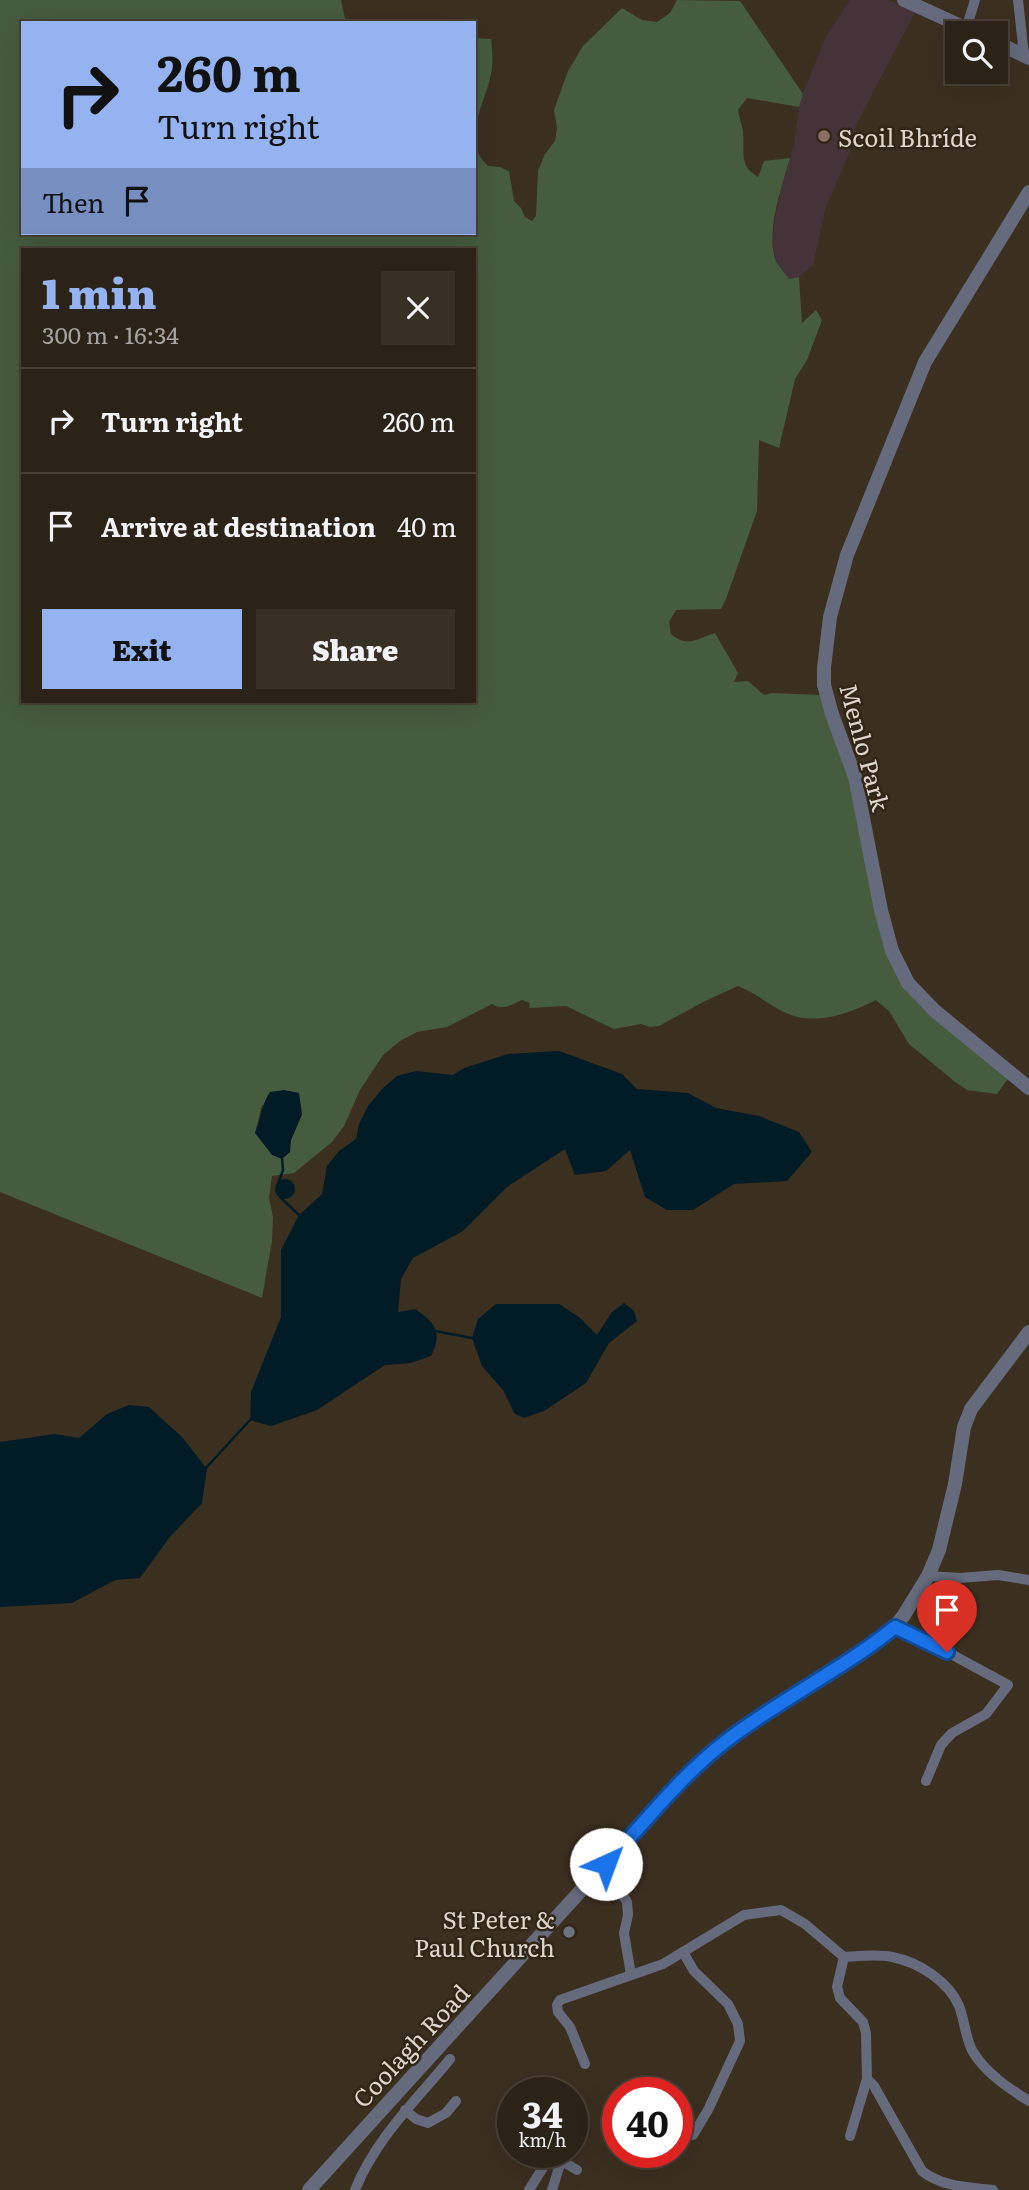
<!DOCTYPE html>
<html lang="en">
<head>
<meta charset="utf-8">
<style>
	:root { --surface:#2c2318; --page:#382f25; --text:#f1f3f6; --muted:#a6a4a2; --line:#484037; --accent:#95b2f1 }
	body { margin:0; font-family:Literata,serif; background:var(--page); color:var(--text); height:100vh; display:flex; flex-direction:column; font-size:26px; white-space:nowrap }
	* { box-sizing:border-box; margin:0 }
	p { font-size:23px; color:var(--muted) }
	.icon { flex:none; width:38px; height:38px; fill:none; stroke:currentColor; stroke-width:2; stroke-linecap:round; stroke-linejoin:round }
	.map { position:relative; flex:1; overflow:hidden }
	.side { position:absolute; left:21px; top:248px; width:455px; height:455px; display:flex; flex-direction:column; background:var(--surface); border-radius:0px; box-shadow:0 7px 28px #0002,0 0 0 2px var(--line) }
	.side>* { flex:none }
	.guide { position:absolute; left:21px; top:21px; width:455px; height:214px; border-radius:0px; box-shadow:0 7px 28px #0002,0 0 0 2px var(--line); background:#95b2f1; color:#111; overflow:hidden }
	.tools { position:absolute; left:945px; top:21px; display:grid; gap:14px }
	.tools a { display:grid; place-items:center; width:63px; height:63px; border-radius:0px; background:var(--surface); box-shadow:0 7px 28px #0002,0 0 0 2px var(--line); font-size:35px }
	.speed { position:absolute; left:497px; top:2077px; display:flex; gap:14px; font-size:35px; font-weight:700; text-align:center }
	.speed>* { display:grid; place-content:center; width:91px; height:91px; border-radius:50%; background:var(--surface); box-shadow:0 7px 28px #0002,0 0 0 2px var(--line); line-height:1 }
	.speed small { font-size:18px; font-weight:400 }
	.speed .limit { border:10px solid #d22; background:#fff; color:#111 }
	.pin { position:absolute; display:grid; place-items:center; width:60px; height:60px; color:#fff; margin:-72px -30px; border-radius:50% 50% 50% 0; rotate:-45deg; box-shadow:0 0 7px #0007 }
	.pin .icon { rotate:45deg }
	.me { position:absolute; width:77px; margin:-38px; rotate:43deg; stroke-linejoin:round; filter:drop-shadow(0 0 5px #0008) }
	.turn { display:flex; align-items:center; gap:24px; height:147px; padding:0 21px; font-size:32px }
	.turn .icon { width:91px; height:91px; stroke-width:2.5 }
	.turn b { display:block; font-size:49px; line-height:60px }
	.then { display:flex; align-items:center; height:66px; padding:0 21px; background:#0003; gap:14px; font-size:26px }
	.round { display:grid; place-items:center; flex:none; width:74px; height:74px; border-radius:0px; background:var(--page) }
	.summary { display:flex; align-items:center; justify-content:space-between; height:119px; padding:0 21px }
	h1 { font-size:42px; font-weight:800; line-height:52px; color:var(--accent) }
	.cta { display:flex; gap:14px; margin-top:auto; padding:14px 21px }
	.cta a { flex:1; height:80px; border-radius:0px; background:var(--accent); color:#111; font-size:28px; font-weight:800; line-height:80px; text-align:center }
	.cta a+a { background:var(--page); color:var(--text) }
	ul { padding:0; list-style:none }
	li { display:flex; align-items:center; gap:21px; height:105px; padding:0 21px; border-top:2px solid var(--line) }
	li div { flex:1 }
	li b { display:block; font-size:26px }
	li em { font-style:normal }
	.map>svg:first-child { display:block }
	.education { fill:#46333a }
	.green { fill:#465c3e; fill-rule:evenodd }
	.water { fill:#011c27 }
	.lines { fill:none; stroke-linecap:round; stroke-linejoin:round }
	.stream { stroke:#011c27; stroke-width:2.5 }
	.minor { stroke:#656a7c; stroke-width:10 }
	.tertiary { stroke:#656a7c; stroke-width:14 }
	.route-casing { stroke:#114b97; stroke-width:18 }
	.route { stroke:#1a73e8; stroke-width:12 }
	.education-dot { fill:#8d6e63; stroke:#312616; stroke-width:2.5 }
	.worship-dot { fill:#6b7280; stroke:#312616; stroke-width:2.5 }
	.labels { text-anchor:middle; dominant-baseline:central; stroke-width:5; stroke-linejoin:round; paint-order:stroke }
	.poi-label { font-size:24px; fill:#ddd6cc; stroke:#312616; text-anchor:start }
	.street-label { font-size:24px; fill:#ddd6cc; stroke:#312616 }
</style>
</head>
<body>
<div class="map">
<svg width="1029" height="2190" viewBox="0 0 1029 2190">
	<rect width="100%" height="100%" fill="#3b2f20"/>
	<polygon class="education" points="850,0 889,0 915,12 856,125 850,151 825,210 813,265 799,277 789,279 776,261 772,237 781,186 794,146 799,107 803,94 826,36"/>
	<path class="green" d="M 0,0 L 341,0 L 346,23 L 23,23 L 23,233 L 474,233 L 474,38 L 491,39 C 492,48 493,58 492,67 C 489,100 458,138 488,166 L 500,167 L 509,171 L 514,201 L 521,208 L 525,217 L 532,221 L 536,216 L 538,171 L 545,154 L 555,141 L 557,128 L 554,110 L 568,71 L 583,46 L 622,8 L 642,20 L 657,22 L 670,13 L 677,0 L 740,1 L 803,94 L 799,107 L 747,98 L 738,110 C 739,117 742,125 743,132 C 745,152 738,165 758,177 L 764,161 L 790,158 C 782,185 765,234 776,261 C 779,267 785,273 789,279 L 799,277 L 802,323 L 816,310 L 822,320 L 807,360 L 795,379 L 779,448 L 759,440 L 757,511 L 726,599 L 721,609 L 676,610 L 669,622 L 671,634 C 687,648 697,639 715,633 L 738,673 L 734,682 L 748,681 L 764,695 L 772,693 L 820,695 L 855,777 L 867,846 L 908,983 L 1012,1073 L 997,1094 L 967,1090 L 954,1081 L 909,1044 L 889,1011 L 876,1000 C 849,1014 815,1026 786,1013 C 769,1005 756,993 738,986 L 705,1001 L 659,1026 L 650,1027 L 641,1024 L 614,1029 L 566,1006 L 529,1008 L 530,1003 L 522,1000 C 511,1005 503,1011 492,1004 L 447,1027 L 417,1032 L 400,1041 L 383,1055 L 360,1090 L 344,1126 L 332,1142 L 294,1173 L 272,1176 L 269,1198 L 273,1217 L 272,1241 L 262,1298 L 0,1192 ZM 23,250 L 474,250 L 474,702 L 23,702 ZM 262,1105 L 302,1115 L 291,1140 L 255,1133 Z"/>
	<g class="water">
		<path d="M 559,1051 L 622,1074 L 637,1089 L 688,1093 L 716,1108 L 759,1116 L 799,1132 L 812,1152 L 787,1181 L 734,1184 L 693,1210 L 667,1210 L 645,1197 L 630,1150 L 606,1171 L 575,1175 L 565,1149 L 507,1187 L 463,1231 L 413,1258 L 401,1279 L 398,1312 L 415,1309 C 435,1322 443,1333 431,1356 L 411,1363 L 385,1365 L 317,1410 L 271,1426 L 250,1420 L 251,1392 L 281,1317 L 281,1250 L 299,1215 L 322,1194 L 327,1166 L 339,1151 L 356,1139 L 359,1124 L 368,1106 L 383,1088 L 397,1076 L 416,1071 L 453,1075 L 464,1068 L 508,1054 Z"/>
		<path d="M 284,1090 L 299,1093 L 302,1114 L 291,1140 L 290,1152 L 282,1159 L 272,1155 L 255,1133 C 261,1119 261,1105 270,1092 Z"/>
		<circle cx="285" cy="1189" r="10"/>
		<polygon points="624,1303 634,1311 637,1321 609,1343 586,1383 544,1411 524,1418 515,1414 503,1390 482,1366 472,1338 478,1319 496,1304 559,1304 579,1317 597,1335 612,1312"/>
		<polygon points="129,1405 149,1407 182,1437 207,1469 202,1503 169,1538 140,1578 115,1580 72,1603 0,1607 0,1442 55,1434 79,1438 107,1414"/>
	</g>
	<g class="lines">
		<g class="stream">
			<polyline points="278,1184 283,1170 282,1159"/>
			<polyline points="280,1197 300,1216"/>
			<polyline points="435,1331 472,1338"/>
			<polyline points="205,1469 250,1420"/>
		</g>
		<g class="minor">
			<polyline points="1018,0 1024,55"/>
			<polyline points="966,29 975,0"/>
			<polyline points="928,1576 960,1578 998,1575 1029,1580"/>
			<polyline points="895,1627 927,1641 1008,1685 986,1714 952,1733 941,1745 926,1781"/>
			<polyline points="595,1875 622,1894 627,1902 628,1915 624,1933 631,1975"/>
			<polyline points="683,1952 694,1971 728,2004 738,2024 740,2041 708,2110 693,2135"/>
			<path d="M 844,1957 L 837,1987 L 840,1998 L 863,2022 L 866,2033 L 867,2079 L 874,2086 L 922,2171 C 942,2187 968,2187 993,2190"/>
			<path d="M 585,2064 L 570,2027 L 558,2012 L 557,2005 L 560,2000 L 663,1964 L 744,1915 L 781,1910 L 805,1924 L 844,1957 C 860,1956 877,1954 892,1957 C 919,1962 949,1982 959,2006 C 965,2021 965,2038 973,2052 C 986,2073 1008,2088 1029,2101"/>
			<polyline points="405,2110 416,2119 428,2123 446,2113 456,2101"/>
			<polyline points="850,2136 867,2079"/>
			<polyline points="547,2152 577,2170"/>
			<path d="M 355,2190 C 376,2138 415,2102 450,2059"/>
			<polyline points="529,2190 551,2155"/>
			<polyline points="552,2190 561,2161"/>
		</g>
		<g class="tertiary">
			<polyline points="904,0 976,33"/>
			<polyline points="996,42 1029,58"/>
			<polyline points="1029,192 925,362 847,555 830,617 824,668 824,685 832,714 855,777 881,910 892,951 908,983 935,1011 1029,1088"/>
			<polyline points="309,2190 595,1875 706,1757 776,1706 868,1648 895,1627 904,1615 928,1576 939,1550 955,1484 964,1427 971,1409 1029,1332"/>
		</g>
	</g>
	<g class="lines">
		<defs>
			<path id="route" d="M 606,1864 C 646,1821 683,1773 730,1738 C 783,1698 843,1669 895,1627 L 947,1652"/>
		</defs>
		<use href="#route" class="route-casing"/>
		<use href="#route" class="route"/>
	</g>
	<circle class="education-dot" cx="824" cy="136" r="7"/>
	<circle class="worship-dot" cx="569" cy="1932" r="7"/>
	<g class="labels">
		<g class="poi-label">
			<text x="838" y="136">Scoil Bhríde</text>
			<text x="555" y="1918" text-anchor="end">St Peter &amp;<tspan x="555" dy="28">Paul Church</tspan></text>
		</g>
		<g class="street-label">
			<text transform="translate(866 747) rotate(75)">Menlo Park</text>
			<text transform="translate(410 2045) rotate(-47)">Coolagh Road</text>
		</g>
	</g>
</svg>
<div class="tools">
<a><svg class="icon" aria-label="search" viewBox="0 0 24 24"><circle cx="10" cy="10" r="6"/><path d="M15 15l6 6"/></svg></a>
</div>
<div class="speed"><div>34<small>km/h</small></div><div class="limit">40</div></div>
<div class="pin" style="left:947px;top:1652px;background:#d93025"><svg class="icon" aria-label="arrive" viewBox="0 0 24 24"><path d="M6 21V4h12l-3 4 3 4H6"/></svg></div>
<svg class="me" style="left:606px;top:1864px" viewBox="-20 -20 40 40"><circle r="19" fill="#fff"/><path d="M0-13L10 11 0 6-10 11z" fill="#1a73e8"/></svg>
<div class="guide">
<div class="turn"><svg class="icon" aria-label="right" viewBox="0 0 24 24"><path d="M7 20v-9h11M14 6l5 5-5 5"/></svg><div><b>260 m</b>Turn right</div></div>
<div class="then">Then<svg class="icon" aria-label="arrive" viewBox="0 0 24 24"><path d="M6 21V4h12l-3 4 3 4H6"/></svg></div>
</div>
<section class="side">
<div class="summary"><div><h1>1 min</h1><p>300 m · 16:34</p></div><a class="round"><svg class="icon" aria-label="close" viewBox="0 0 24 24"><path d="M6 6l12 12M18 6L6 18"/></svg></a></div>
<ul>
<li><svg class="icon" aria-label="right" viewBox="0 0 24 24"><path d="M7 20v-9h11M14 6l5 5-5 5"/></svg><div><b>Turn right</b></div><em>260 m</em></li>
<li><svg class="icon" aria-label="arrive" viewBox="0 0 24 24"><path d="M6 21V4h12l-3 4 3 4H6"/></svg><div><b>Arrive at destination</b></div><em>40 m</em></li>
</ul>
<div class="cta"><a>Exit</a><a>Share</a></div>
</section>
</div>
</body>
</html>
